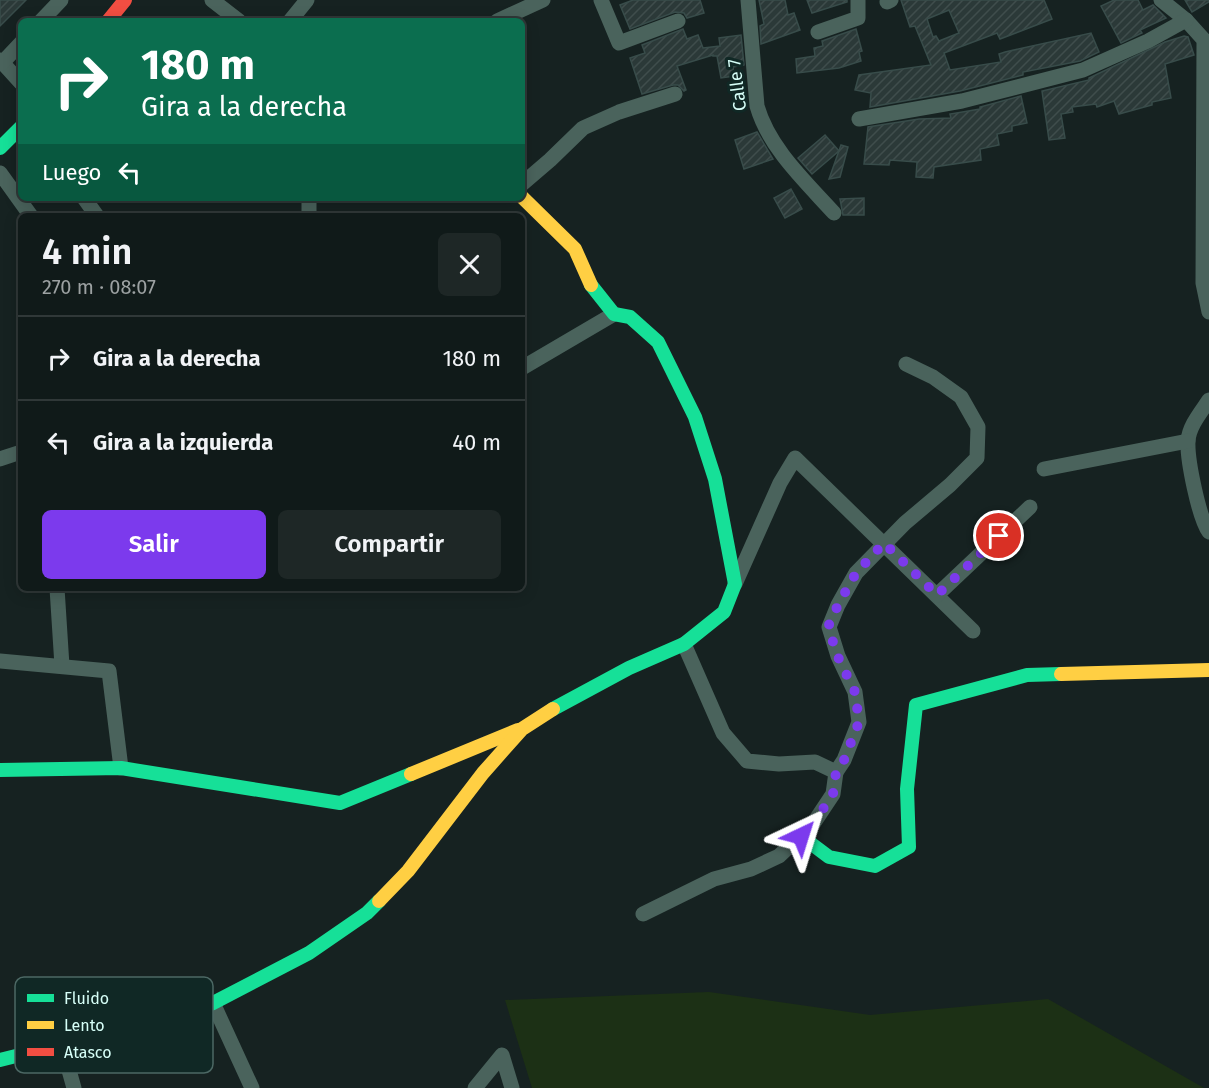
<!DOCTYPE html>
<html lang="es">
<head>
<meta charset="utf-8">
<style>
	:root { --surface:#101a19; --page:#1e2726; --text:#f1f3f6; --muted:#9ca1a2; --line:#303838; --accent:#7c3aed }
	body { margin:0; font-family:"Fira Sans",sans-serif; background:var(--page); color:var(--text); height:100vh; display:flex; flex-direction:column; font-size:22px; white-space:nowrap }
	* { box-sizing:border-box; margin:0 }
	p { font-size:20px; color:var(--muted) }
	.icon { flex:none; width:33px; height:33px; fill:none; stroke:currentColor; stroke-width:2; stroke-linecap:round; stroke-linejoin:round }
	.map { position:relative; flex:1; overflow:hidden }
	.details { position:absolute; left:18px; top:213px; width:507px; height:378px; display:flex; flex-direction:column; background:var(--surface); border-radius:9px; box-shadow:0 3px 15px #0003,0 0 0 2px var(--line) }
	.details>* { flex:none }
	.banner { position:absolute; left:18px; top:18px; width:507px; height:183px; border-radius:9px; box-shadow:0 3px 15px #0003,0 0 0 2px var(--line); background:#0b6e4f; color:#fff; overflow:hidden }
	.pin { position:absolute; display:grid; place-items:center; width:51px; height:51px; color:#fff; margin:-26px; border:3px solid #fff; border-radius:50%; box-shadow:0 2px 6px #0007 }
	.me { position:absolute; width:66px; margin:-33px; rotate:41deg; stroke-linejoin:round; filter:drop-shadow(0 0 4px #0008) }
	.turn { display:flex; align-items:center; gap:21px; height:126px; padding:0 24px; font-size:27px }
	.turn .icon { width:78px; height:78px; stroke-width:2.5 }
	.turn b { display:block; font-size:42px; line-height:51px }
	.then { display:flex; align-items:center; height:57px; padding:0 24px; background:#0003; gap:12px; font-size:22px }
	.round { display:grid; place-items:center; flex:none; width:63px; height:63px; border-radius:9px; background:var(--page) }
	.head { display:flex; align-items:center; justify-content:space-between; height:102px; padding:0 24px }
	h1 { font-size:36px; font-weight:600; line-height:45px }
	.cta { display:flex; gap:12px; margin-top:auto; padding:12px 24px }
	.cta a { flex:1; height:69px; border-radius:9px; background:var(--accent); color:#fff; font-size:24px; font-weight:600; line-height:69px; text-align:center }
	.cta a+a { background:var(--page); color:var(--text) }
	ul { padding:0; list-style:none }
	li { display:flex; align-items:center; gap:18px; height:84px; padding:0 24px; border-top:2px solid var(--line) }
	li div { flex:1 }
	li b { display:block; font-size:22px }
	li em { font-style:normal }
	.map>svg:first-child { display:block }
	.green { fill:#1c3015 }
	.building { fill:url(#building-hatch); stroke:#384c4a; stroke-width:1.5; fill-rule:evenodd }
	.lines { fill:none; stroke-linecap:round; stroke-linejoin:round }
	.street { stroke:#4a635c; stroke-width:15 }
	.fast { stroke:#16e098; stroke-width:14 }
	.slow { stroke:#ffcf43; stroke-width:14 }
	.jam { stroke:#f24e42; stroke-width:14 }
	.route { stroke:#7c3aed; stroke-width:10; stroke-dasharray:0 18 }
	.labels { text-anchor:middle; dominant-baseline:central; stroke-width:6; stroke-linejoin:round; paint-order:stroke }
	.street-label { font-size:18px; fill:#d7fff8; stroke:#102825 }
	.key { fill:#102825; stroke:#4c6864; stroke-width:1.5 }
	.key-label { font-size:16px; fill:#d7fff8 }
</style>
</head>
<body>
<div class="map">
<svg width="1209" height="1088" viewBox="0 0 1209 1088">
	<defs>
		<pattern id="building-hatch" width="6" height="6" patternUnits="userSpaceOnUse" patternTransform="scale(1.5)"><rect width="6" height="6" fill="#2b3938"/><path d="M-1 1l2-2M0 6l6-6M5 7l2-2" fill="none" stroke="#3f4d4c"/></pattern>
	</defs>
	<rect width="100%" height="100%" fill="#162221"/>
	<polygon class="green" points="709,992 870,1015 1048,999 1204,1088 532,1088 505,1000"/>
	<g class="building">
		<polygon points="0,0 26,0 0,26"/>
		<polygon points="633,0 700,0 704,13 687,18 684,13 675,12 630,29 620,5"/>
		<polygon points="759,0 785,0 788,15 794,13 800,30 761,44 760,26 764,24"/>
		<polygon points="807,0 847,0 847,2 812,13"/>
		<path d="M 901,0 L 1044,0 L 1052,19 L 1000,39 L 997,33 L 944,53 L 950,70 L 1001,62 L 999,54 L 1005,52 L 1091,33 L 1099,52 L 1080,61 L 1023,72 L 1023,75 L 960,91 L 870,107 L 871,93 L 855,90 L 859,75 L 931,65 L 915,26 L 910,27 ZM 949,10 L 959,33 L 939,41 L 936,36 L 933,37 L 927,19 Z"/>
		<polygon points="1114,0 1138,0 1143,10 1153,5 1166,18 1140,30 1142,33 1121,43 1101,6"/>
		<polygon points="1185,0 1209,0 1209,2 1192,12"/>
		<polygon points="683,29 687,39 698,35 703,48 720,46 719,38 741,35 744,65 733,67 734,76 721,78 717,56 713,56 713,55 677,66 686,90 684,91 678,85 673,85 642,94 630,58 645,53 642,45"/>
		<polygon points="856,29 862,51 859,52 861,61 839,68 797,73 796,59 815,56 814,48 823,46 822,41"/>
		<polygon points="1184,36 1188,37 1194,55 1165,64 1171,98 1152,102 1152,105 1119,114 1114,101 1097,107 1096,104 1072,107 1073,112 1061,114 1065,138 1049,140 1042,91 1089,80 1089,78 1165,42"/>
		<polygon points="1021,96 1027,123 1012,126 1012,131 997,134 999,145 980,149 981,160 934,167 933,178 916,177 917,162 890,160 889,165 864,164 868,127 919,119 951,118 950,114 980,109 980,107"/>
		<polygon points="757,132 773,159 744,169 735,140"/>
		<polygon points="825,135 839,151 812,174 798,158"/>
		<polygon points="841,145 848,147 840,177 829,179"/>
		<polygon points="791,189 802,209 785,218 774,198"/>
		<polygon points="864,198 864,215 843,215 840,199"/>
	</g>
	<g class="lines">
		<g class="street">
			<polyline points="212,0 239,21"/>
			<polyline points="601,0 619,43 678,21"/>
			<path d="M 748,0 L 757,106 C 769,148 805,181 834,213"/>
			<polyline points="1161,0 1186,20 1204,40 1203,283 1209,312"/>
			<polyline points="887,2 891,0"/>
			<polyline points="41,21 61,0"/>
			<polyline points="290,21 307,0"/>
			<polyline points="497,21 543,0"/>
			<polyline points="818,32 858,18 858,0"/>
			<polyline points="0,60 21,83"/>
			<polyline points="2,63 21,43"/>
			<polyline points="859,119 962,101 1083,70 1148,41 1186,20"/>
			<polyline points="0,173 31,216"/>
			<polyline points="522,184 550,160 583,128 619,112 675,94"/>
			<polyline points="84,198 97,216"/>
			<polyline points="309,216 309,198"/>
			<polyline points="522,368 614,314"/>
			<path d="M 1209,400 C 1201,412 1189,426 1188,441 C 1187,460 1199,518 1209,532"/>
			<polyline points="0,459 21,452"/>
			<polyline points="1044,469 1188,441"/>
			<polyline points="735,584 780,483 795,458 973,631"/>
			<polyline points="57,588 62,666"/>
			<polyline points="937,595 1030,507"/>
			<polyline points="0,661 109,671 121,768"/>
			<polyline points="836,772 844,760 859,722 855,692 838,656 829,627 838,605 856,573 905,523 950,485 977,458 978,427 961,397 933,377 906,364"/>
			<polyline points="643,914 714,879 751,869 779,856 813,824 833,794 836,772 815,762 779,764 747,761 723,733 684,644"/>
			<polyline points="213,1003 252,1088"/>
			<polyline points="58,1031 74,1088"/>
			<polyline points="475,1088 502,1055 512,1088"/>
		</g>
		<g class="fast">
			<polyline points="0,148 21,127"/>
			<polyline points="553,709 629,668 684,644 724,612 735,584 715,479 695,417 658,342 630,317 614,314 591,285"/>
			<polyline points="0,770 121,768 340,803 411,774"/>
			<polyline points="801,836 829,857 875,866 909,847 907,789 916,705 1027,675 1061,674"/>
			<polyline points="0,1060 24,1054 58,1031 81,1036 130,1038 213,1003 309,953 367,913 379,901"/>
		</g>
		<g class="slow">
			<polyline points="522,197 575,249 591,285"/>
			<polyline points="1061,674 1209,670"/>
			<polyline points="411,774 518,730"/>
			<polyline points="379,901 408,871 483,773 522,729 553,709"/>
		</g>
		<polyline class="jam" points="108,21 125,0"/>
	</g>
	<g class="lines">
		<polyline class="route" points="801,836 813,824 833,794 836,772 844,760 859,722 855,692 838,657 828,627 838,605 856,573 884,543 937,595 999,536"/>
	</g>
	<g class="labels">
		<g class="street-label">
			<text transform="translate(737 85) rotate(-97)">Calle 7</text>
		</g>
	</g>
	<rect x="15" y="977" width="198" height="96" rx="9" class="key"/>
	<rect x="27" y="994" width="27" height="8" fill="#16e098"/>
	<rect x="27" y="1021" width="27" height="8" fill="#ffcf43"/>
	<rect x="27" y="1048" width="27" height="8" fill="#f24e42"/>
	<g class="key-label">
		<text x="64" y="1004">Fluido</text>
		<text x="64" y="1031">Lento</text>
		<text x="64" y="1058">Atasco</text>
	</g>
</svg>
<div class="pin" style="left:999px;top:536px;background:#d93025"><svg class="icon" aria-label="arrive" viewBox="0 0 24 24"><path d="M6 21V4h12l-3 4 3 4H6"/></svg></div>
<svg class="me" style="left:801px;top:836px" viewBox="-20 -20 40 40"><path d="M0-17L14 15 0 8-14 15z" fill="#7c3aed" stroke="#fff" stroke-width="4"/></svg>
<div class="banner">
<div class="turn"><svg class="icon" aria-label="right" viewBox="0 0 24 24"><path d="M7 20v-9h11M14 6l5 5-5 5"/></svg><div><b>180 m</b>Gira a la derecha</div></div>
<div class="then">Luego<svg class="icon" aria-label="left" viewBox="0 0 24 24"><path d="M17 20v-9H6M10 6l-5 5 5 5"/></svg></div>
</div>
<section class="details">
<div class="head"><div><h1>4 min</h1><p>270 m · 08:07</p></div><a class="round"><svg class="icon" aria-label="close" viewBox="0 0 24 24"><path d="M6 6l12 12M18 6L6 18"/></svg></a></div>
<ul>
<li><svg class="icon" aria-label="right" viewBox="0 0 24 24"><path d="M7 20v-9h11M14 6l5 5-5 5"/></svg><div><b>Gira a la derecha</b></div><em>180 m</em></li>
<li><svg class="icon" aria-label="left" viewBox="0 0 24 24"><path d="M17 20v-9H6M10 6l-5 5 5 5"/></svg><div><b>Gira a la izquierda</b></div><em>40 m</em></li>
</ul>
<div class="cta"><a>Salir</a><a>Compartir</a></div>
</section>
</div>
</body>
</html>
